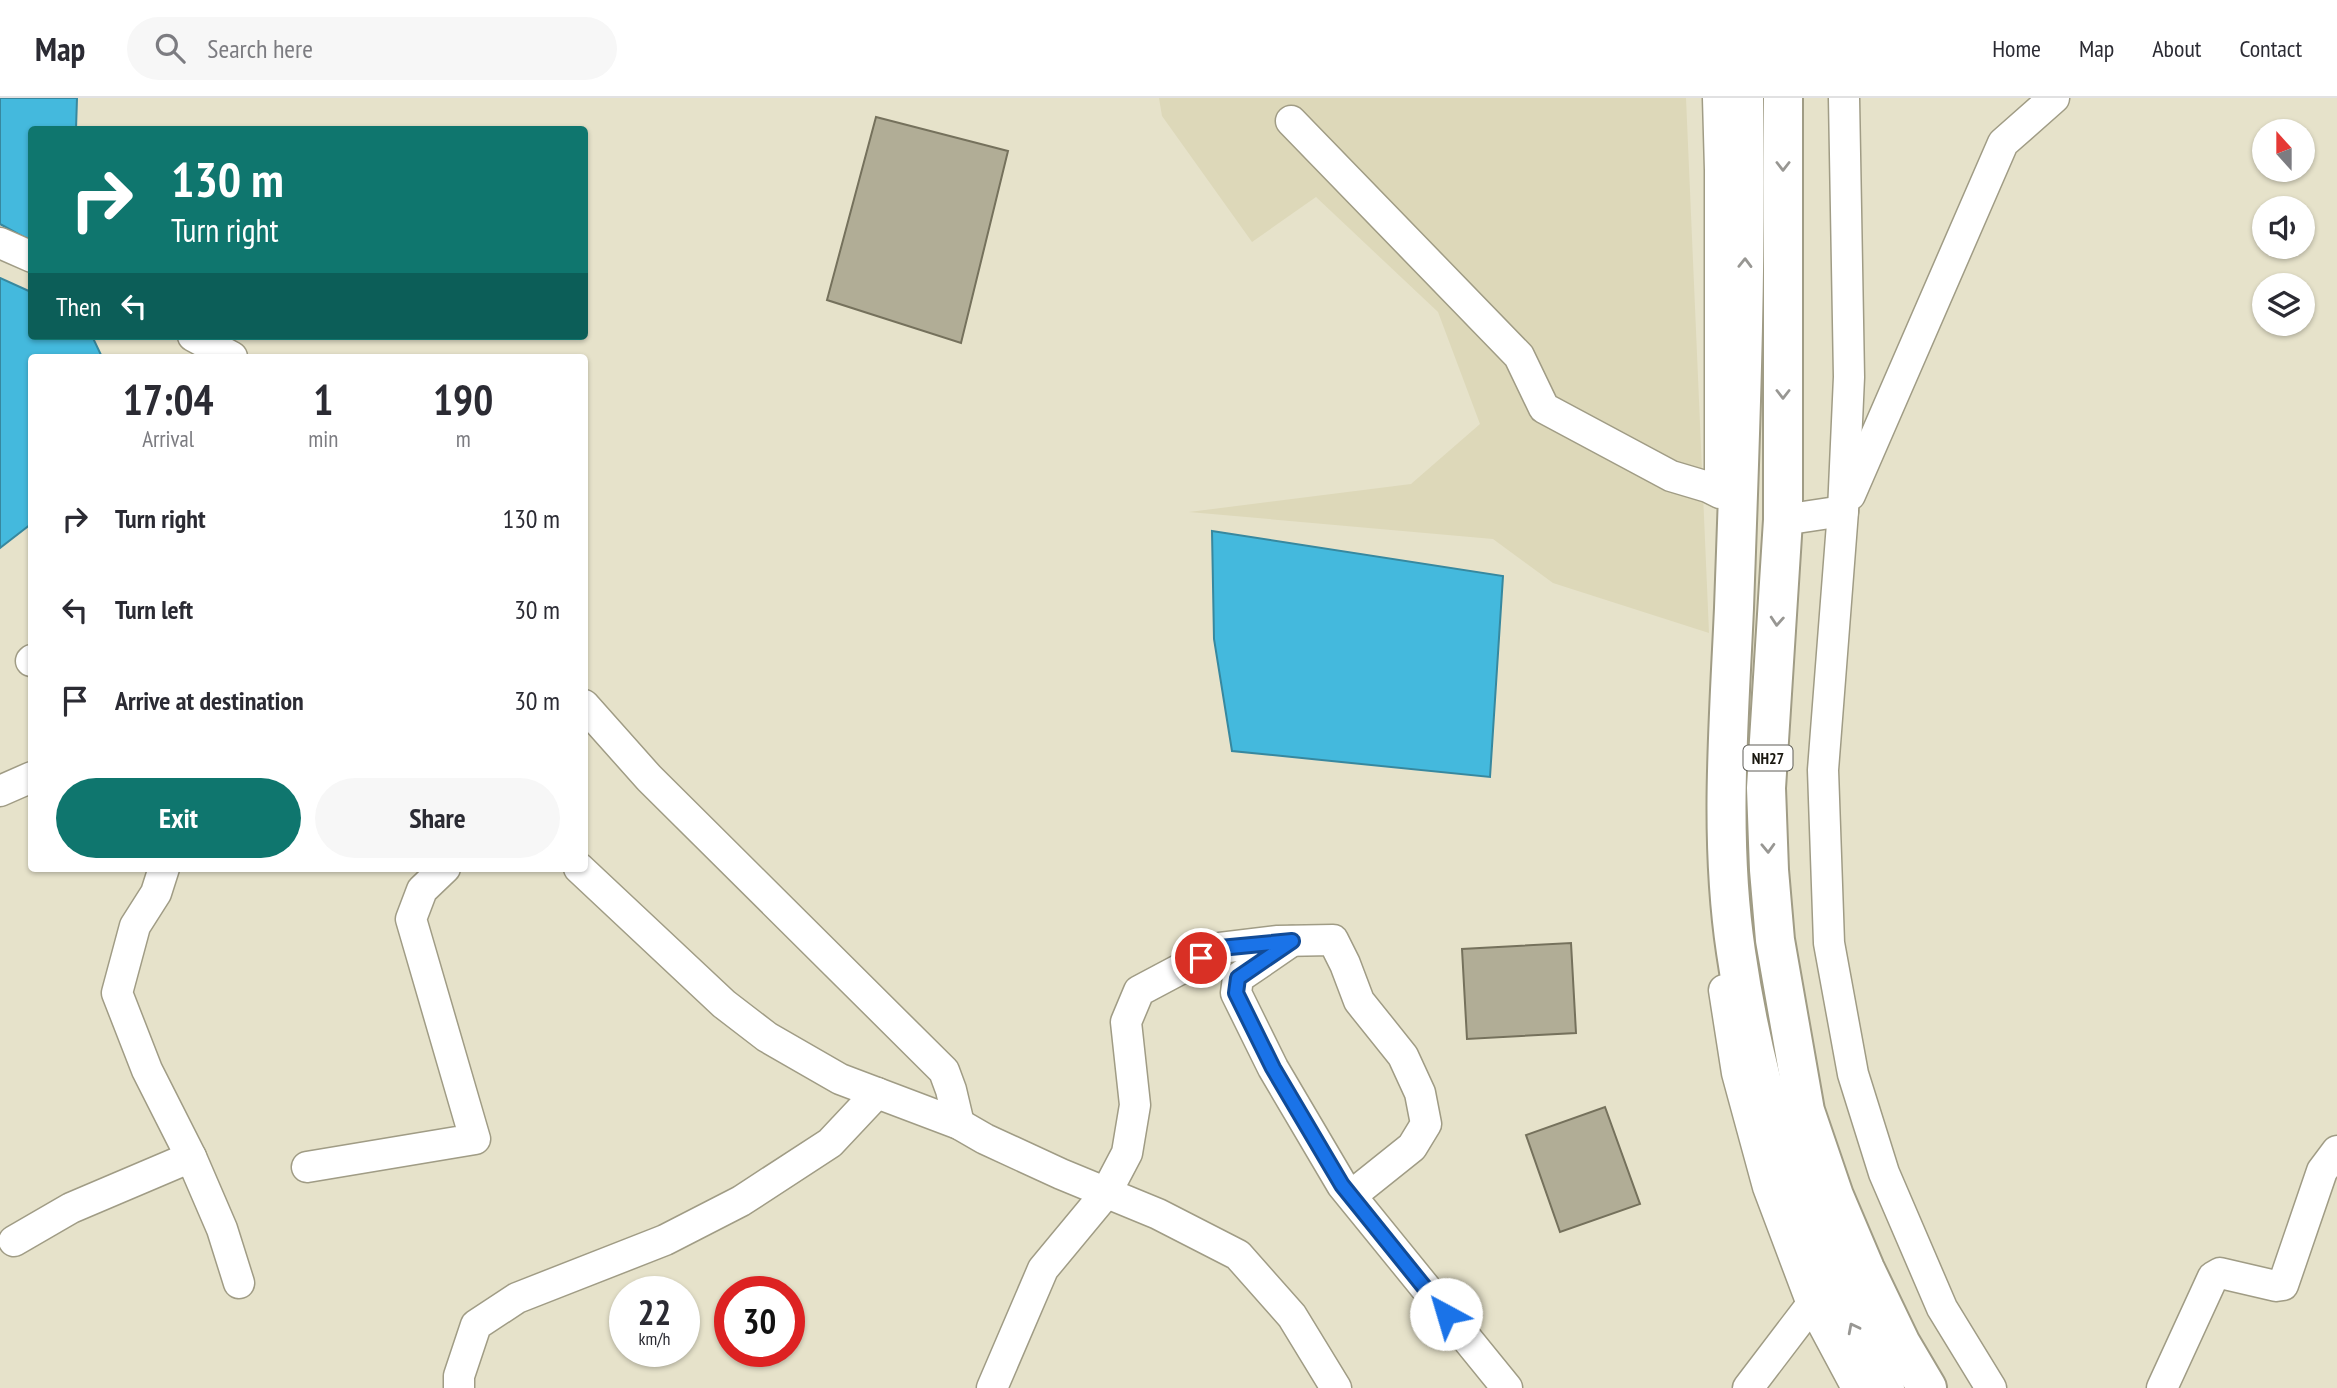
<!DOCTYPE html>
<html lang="en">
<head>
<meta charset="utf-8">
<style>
	:root { --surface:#fff; --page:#f7f7f7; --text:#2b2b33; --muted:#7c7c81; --line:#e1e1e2; --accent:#0f766e }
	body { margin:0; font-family:"PT Sans Narrow",sans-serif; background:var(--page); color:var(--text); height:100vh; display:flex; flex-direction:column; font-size:26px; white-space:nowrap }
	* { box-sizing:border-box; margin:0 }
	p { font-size:23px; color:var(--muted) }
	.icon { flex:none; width:38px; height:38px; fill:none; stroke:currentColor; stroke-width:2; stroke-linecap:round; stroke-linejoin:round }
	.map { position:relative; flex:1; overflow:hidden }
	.panel { position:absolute; left:28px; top:256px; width:560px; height:518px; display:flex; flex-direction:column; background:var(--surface); border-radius:7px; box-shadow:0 2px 5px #0004 }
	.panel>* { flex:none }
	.guide { position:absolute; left:28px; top:28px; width:560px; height:214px; border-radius:7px; box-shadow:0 2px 5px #0004; background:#0f766e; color:#fff; overflow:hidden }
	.needle { width:46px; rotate:339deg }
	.controls { position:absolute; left:2252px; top:21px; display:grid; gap:14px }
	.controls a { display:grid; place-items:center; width:63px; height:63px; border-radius:50%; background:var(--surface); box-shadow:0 2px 5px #0004; font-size:35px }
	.speed { position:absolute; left:609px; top:1178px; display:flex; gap:14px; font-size:35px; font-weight:700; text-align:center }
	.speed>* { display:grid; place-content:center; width:91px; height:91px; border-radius:50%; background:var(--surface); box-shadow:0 2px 5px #0004; line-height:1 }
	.speed small { font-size:18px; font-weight:400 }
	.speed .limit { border:10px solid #d22; background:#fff; color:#111 }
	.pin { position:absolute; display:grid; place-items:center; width:60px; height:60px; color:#fff; margin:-30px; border:4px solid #fff; border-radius:50%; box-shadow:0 2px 7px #0007 }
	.me { position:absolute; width:77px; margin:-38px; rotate:321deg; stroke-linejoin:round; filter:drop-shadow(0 0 5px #0008) }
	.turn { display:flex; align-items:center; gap:24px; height:147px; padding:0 28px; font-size:32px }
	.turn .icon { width:91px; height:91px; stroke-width:2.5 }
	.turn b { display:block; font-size:49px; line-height:60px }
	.then { display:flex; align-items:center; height:66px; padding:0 28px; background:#0003; gap:14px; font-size:26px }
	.eta { display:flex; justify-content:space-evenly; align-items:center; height:119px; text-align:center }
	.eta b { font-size:42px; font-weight:700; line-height:49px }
	.cta { display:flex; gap:14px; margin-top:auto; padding:14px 28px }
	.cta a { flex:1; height:80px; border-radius:42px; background:var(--accent); color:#fff; font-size:28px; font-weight:700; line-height:80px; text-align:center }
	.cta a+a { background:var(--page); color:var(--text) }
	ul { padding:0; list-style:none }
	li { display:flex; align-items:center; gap:21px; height:91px; padding:0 28px }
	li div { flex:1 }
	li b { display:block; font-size:26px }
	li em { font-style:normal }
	header { display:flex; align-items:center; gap:42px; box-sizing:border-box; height:98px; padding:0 35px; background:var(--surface); border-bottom:2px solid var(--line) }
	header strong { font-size:33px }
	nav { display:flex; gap:38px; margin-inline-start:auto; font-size:24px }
	.search { width:490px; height:63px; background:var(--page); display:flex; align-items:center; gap:18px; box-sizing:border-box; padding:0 24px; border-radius:38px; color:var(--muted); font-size:26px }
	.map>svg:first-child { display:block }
	.built { fill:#ddd8b9 }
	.water { fill:#44b9dd; stroke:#37889f; stroke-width:2 }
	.building { fill:#b1ad96; stroke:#75715c; stroke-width:2 }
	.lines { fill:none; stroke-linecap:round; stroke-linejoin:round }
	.minor-casing { stroke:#a09c85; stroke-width:33 }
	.highway-casing { stroke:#a09c85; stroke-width:42 }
	.minor { stroke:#fff; stroke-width:30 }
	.highway { stroke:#fff; stroke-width:38 }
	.oneway { stroke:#989793 }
	.route-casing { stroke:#114b97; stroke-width:18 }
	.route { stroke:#1a73e8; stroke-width:12 }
	.labels { text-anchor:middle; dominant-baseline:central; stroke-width:5; stroke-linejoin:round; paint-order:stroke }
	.shield { fill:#fff; stroke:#5e5d57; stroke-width:2 }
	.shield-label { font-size:16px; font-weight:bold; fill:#19170f }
</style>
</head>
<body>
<header>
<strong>Map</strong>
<div class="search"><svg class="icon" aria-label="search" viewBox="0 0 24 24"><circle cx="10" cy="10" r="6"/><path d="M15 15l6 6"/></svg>Search here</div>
<nav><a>Home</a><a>Map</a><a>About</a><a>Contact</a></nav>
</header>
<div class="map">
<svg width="2337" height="1290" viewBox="0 0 2337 1290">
	<rect width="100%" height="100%" fill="#e6e2ca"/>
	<polygon class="built" points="1159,0 1686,0 1709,535 1553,485 1493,441 1189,414 1411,386 1480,326 1438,214 1316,99 1252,144 1162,18"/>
	<g class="water">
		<polygon points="0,0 77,0 76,31 32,32 31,143 0,126"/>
		<polygon points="0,180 31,194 32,238 92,238 102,259 32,259 31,426 0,450"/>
		<polygon points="1212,433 1503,478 1490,679 1232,653 1214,541"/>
	</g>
	<g class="building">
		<polygon points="876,19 1008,53 961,245 827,202"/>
		<polygon points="1571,845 1576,935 1467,941 1462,851"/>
		<polygon points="1605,1009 1640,1106 1560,1134 1526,1037"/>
	</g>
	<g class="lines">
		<defs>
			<g id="minor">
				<polyline points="1718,0 1720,72 1720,388"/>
				<polyline points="1844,0 1849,279 1843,413 1823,672 1829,845 1853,976 1884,1075 1942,1210 1991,1290"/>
				<polyline points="1291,23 1519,258 1544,310 1671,378 1708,389 1720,395"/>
				<polyline points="0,145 32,159"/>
				<polyline points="193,238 232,259"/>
				<polyline points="1850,397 2003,45 2054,0"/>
				<polyline points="1783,422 1843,413"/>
				<polyline points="31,563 32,562"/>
				<polyline points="584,607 649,680 944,973 951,992 959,1026"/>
				<polyline points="0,693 32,679"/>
				<polyline points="164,770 156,795 135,828 117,895 147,972 191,1059 222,1131 239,1185"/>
				<polyline points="579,770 724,906 767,939 840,981 959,1026 985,1041 1061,1076 1158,1116 1238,1157 1292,1218 1336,1290"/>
				<polyline points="1292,843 1238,880 1236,895 1273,970 1342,1087 1507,1290"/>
				<polyline points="1724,892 1737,975 1768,1089 1812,1206 1857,1290"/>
				<polyline points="307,1069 475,1041 411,821 422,792 445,770"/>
				<polyline points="14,1143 71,1110 191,1059"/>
				<polyline points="459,1290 459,1278 476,1227 517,1200 665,1142 741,1103 830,1045 877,995"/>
				<polyline points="992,1290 1043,1171 1106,1095 1127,1055 1135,1007 1126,924 1139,893 1220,850 1278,843 1333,842 1345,866 1359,903 1403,958 1420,995 1426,1026 1412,1049 1352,1097"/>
				<polyline points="1748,1290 1812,1206"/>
				<polyline points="2162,1290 2213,1179 2220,1175 2276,1188 2283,1187 2322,1073 2337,1053"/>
			</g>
			<g id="highway">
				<path d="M 1744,0 C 1747,170 1740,340 1734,510 C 1729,623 1719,741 1736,854 C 1758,1007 1809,1156 1885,1290"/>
				<polyline points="1783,0 1783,422 1766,690 1769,772 1775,842 1805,1013 1834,1098 1865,1171 1901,1246 1927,1290"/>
			</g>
		</defs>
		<use href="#minor" class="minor-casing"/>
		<use href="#highway" class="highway-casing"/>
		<use href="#minor" class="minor"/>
		<use href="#highway" class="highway"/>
	</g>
	<defs><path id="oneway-chevron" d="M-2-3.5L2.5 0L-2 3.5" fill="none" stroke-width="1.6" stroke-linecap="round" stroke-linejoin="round" transform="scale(1.75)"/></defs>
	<g class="oneway">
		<use href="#oneway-chevron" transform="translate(1783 68) rotate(90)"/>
		<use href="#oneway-chevron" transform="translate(1745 165) rotate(-89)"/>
		<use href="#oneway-chevron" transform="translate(1783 296) rotate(90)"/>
		<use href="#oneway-chevron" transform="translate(1777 523) rotate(94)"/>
		<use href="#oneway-chevron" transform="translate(1768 750) rotate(88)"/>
		<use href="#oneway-chevron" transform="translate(1853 1230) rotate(-117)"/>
	</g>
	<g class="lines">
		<defs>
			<polyline id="route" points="1201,860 1220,850 1292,843 1238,880 1236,895 1273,970 1342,1087 1446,1216"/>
		</defs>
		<use href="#route" class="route-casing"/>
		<use href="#route" class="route"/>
	</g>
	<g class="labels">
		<rect class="shield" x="1743.5" y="647.5" width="49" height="25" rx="5"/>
		<g class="shield-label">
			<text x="1768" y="660">NH27</text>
		</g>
	</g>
</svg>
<div class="controls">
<a><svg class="needle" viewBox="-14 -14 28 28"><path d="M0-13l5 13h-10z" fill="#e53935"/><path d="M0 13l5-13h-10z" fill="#7c7c81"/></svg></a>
<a><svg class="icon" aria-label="sound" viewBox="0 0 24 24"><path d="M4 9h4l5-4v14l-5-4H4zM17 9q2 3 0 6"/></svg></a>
<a><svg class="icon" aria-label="layers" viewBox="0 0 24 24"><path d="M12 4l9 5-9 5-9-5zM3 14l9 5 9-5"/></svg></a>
</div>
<div class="speed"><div>22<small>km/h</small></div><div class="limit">30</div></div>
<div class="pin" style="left:1201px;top:860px;background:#d93025"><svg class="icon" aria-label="arrive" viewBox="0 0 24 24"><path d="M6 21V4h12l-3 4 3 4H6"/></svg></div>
<svg class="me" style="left:1446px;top:1216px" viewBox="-20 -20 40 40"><circle r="19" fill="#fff"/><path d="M0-13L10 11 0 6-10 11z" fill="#1a73e8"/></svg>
<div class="guide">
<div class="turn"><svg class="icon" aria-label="right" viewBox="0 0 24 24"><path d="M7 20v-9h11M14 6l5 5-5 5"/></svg><div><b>130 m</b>Turn right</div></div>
<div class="then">Then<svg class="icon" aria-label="left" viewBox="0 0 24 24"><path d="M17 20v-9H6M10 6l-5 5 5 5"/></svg></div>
</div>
<section class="panel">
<div class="eta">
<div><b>17:04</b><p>Arrival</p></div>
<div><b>1</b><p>min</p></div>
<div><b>190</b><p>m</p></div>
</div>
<ul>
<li><svg class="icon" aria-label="right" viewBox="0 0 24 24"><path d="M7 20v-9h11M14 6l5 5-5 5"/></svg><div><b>Turn right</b></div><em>130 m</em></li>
<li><svg class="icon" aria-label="left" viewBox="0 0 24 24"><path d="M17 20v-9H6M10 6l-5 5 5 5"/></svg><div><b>Turn left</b></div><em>30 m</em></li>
<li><svg class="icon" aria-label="arrive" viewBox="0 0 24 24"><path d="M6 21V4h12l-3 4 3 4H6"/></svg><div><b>Arrive at destination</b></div><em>30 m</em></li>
</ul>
<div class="cta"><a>Exit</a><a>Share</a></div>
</section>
</div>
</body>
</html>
